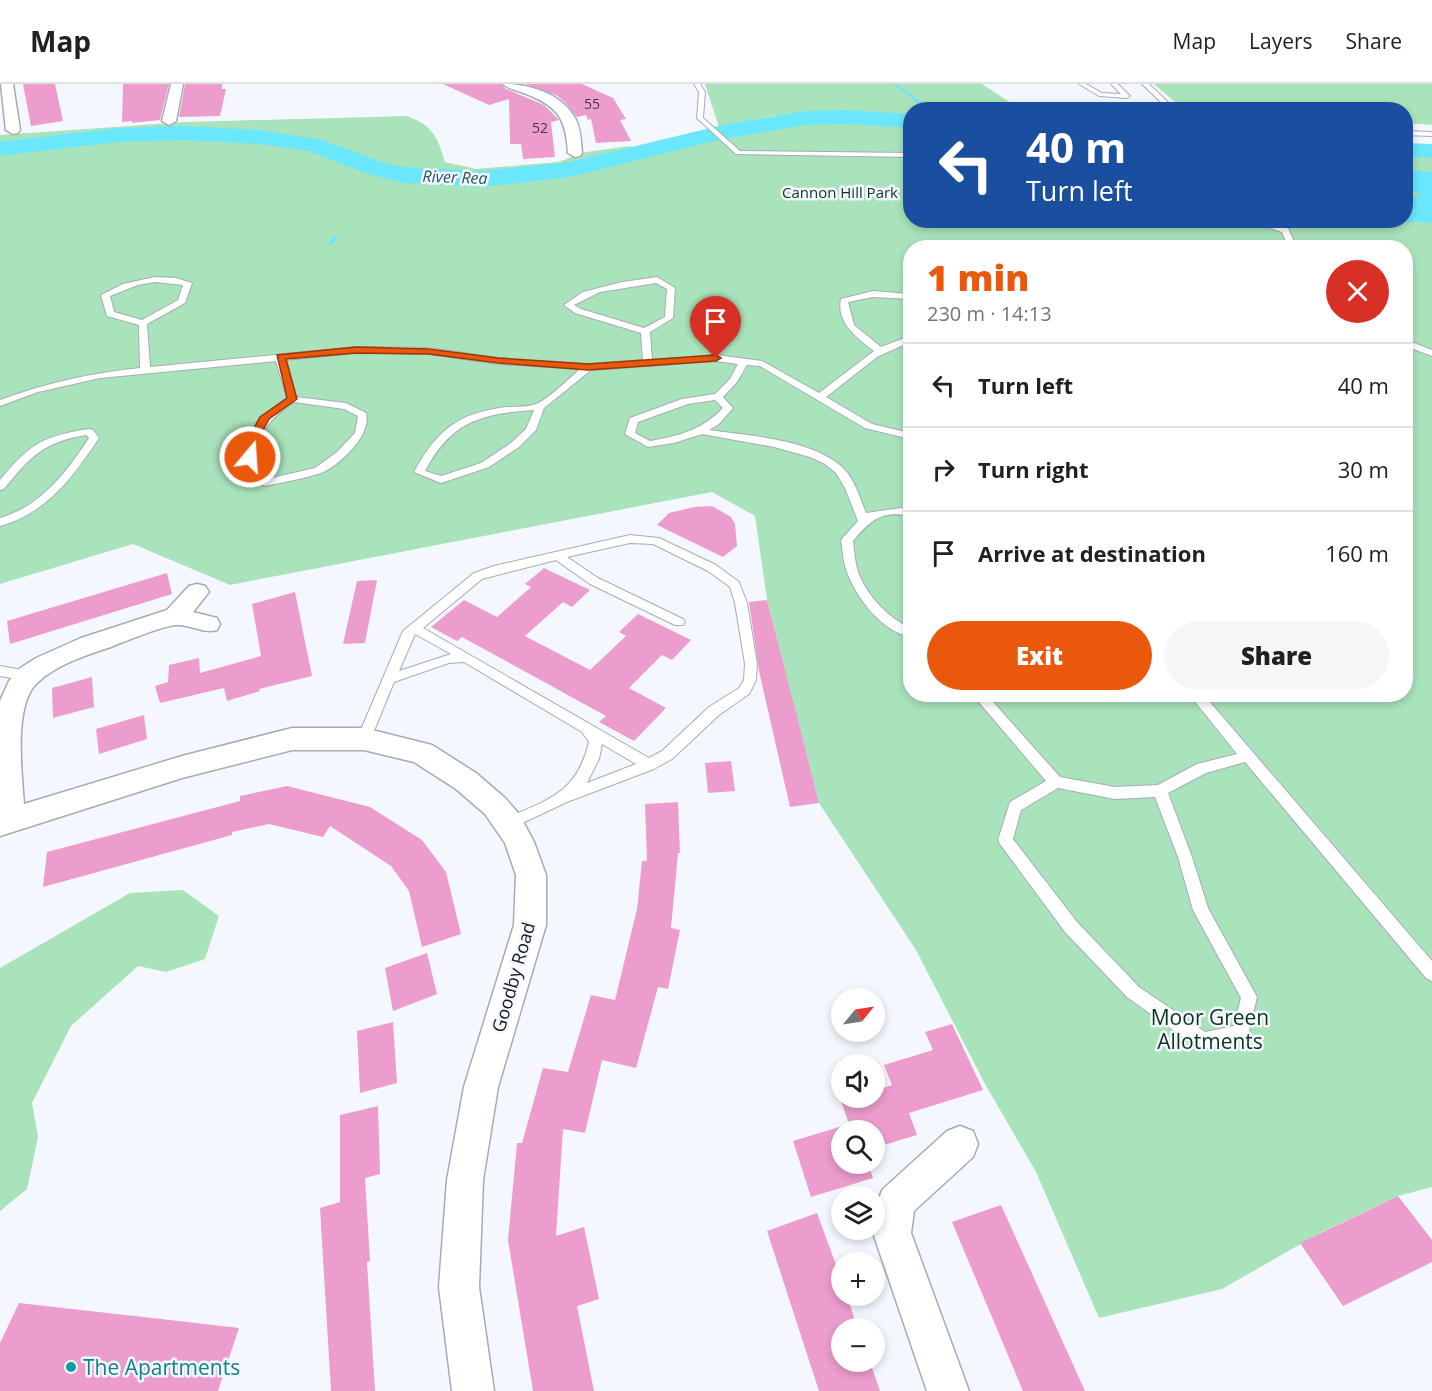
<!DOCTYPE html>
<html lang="en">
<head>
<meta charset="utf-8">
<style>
	:root { --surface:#fff; --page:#f6f6f6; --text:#202124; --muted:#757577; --line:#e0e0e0; --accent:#ea580c }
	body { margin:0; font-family:"Open Sans",sans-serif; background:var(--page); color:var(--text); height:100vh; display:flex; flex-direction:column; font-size:22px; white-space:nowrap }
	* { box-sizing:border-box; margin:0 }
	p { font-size:20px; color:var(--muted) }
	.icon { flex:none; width:33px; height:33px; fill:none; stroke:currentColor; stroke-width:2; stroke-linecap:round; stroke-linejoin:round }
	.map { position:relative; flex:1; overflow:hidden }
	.side { position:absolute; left:903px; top:156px; width:510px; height:462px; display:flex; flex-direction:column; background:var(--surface); border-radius:24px; box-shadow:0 3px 9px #0003 }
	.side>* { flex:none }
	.top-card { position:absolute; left:903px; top:18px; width:510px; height:126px; border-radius:24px; box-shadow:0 3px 9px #0003; background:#1a4fa0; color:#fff; overflow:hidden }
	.needle { width:39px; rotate:60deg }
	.controls { position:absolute; left:831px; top:904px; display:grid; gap:12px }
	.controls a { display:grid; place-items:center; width:54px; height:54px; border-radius:50%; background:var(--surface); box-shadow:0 3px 9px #0003; font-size:30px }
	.pin { position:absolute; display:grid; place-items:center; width:51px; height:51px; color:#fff; margin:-62px -26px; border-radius:50% 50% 50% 0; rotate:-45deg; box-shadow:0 0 6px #0007 }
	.pin .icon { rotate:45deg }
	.me { position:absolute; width:66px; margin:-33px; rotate:18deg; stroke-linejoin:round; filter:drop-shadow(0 0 4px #0008) }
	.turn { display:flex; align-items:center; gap:21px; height:126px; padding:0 24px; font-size:27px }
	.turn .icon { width:78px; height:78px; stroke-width:2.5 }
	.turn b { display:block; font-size:42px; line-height:51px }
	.round { display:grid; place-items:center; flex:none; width:63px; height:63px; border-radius:32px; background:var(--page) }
	.overview { display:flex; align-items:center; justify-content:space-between; height:102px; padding:0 24px }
	h1 { font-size:36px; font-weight:800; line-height:45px; color:var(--accent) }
	.button { display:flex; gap:12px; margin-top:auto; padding:12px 24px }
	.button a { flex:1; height:69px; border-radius:36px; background:var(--accent); color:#fff; font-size:24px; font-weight:800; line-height:69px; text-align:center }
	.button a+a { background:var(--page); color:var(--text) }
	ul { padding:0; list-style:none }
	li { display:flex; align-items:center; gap:18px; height:84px; padding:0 24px; border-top:2px solid var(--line) }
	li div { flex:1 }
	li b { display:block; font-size:22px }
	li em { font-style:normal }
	header { display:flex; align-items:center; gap:36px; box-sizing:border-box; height:84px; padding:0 30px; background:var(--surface); border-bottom:2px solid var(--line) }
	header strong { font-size:28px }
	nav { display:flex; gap:33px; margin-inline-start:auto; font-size:21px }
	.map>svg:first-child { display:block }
	.green { fill:#a9e3bc; fill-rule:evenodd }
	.water { fill:#6be7fb }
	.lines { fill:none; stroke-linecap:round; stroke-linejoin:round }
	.stream { fill:#6be7fb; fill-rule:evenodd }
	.river { fill:#6be7fb; fill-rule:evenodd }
	.building { fill:#ec9ccd }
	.service-casing { stroke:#a5acb4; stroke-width:2 }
	.minor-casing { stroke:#a5acb4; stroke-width:3 }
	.service { fill:#fff; fill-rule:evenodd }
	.minor { fill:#fff; fill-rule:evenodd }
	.route { fill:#ea580c; stroke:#983908; stroke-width:1.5 }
	.culture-dot { fill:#0f9aa8; stroke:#f4f8fe; stroke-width:2 }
	.labels { text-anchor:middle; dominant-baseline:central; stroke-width:5; stroke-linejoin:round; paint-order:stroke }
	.far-number-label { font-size:14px; fill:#483644 }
	.far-park-label { font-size:15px; fill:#0f341e; stroke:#f4f8fe }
	.far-water-label { font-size:16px; font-style:italic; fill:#21565f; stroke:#f4f8fe }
	.street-label { font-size:18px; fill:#121417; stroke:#f4f8fe }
	.near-park-label { font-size:21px; fill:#0f341e; stroke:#f4f8fe }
	.near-culture-label { font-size:21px; fill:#0d838f; stroke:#f4f8fe; text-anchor:start }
</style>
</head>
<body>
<header>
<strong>Map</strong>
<nav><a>Map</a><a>Layers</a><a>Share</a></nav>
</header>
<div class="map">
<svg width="1432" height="1307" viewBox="0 0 1432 1307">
	<rect width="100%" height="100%" fill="#f4f8fe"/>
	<g class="green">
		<polygon points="705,0 982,0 1017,23 910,26 910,33 807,28 769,33 719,43"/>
		<polygon points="1154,0 1432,0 1432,41 1406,39 1406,26 1183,25"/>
		<path d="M 407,32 C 433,42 437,52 445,78 L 476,85 L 558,78 L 586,68 L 630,62 L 648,68 L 782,39 L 812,37 L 910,41 L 910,136 L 1406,136 L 1406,69 L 1432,70 L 1432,1103 L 1398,1112 L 1320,1149 L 1222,1205 L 1099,1234 L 1036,1088 L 985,1000 L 916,866 L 819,719 L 767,516 L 755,432 L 712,408 L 230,501 L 133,460 L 0,500 L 0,51 L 186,38 ZM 910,164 L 1406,164 L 1406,610 L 910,610 Z"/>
		<polygon points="183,806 219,832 205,875 166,888 138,882 71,942 32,1019 38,1053 27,1105 0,1127 0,884 130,809"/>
	</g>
	<polygon class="water" points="1406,86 1432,88 1432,139 1399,137 1406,136 1406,114 1420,112 1416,108 1406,104"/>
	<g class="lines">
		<g class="stream">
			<polygon points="893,0 897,0 932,26 927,26"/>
			<polygon points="334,152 338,153 332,161 328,161 328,160"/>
		</g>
		<g class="river">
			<polygon points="847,26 910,30 910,44 847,40 806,41 723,55 570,93 482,103 404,99 368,90 308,67 261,60 181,56 118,58 0,72 0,58 118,44 181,42 261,46 322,56 384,79 404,83 482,87 569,78 723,41 806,27"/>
			<polygon points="1406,59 1432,60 1432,74 1406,73"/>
		</g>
	</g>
	<g class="building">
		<polygon points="23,0 55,0 63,37 31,42"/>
		<polygon points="123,0 169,0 160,36 132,39 132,37 122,38"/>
		<polygon points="185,0 222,0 222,5 226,5 220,32 179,33"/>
		<polygon points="443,0 501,0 506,5 544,21 559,36 551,38 555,73 523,75 521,60 510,60 509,15 489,21"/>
		<polygon points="525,0 582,0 613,14 626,35 620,36 631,57 596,59 591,35 588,36 586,31 577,33 565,18 556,11"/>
		<polygon points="712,422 731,433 735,440 737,462 723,473 657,441 669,429 694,423"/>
		<polygon points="544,484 590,506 572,523 563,518 525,552 590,586 626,552 619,548 638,530 691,556 672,576 662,571 629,604 666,624 634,657 599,638 606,632 462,553 457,557 431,543 464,516 497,533 531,503 525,500"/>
		<polygon points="167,489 172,510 10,560 7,537"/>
		<polygon points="377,496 365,559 343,560 357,497"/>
		<polygon points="295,508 312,592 259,605 260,607 227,617 224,604 160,619 155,602 168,598 169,581 199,574 200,589 261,572 252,520"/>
		<polygon points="767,516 797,632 819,719 790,723 759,587 749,518"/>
		<polygon points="92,593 94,623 53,634 52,604"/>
		<polygon points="144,631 147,655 99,670 96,645"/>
		<polygon points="731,677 735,707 708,709 705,679"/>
		<polygon points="287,702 370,723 422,756 446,788 461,850 422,863 409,807 391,782 330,742 323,753 269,740 232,748 232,751 43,803 47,768 240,717 240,712"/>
		<polygon points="678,718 680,769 678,769 671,844 680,846 668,905 658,903 636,984 602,976 585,1049 563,1045 556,1152 584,1143 599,1215 577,1222 594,1307 533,1307 508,1156 517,1059 522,1059 543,984 568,988 591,911 615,916 637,825 642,777 647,777 645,720"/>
		<polygon points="427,869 437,910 393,927 385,884"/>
		<polygon points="393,938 397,999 360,1009 357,947"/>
		<polygon points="952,940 983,1006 909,1029 917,1051 874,1064 874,1047 842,1047 842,1080 868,1080 873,1094 811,1113 793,1057 849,1040 840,1014 874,1014 874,1007 892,1001 884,981 933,966 925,948"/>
		<polygon points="378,1022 380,1090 365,1094 370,1177 367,1178 375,1307 331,1307 320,1124 340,1118 340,1031"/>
		<polygon points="1398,1112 1432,1156 1432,1178 1343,1222 1300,1159"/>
		<polygon points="1001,1121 1085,1307 1023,1307 952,1138"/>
		<polygon points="817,1129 842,1197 842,1212 847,1212 858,1245 842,1245 842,1278 870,1278 880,1307 819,1307 767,1147"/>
		<polygon points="19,1219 161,1235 239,1244 218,1307 0,1307 0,1259"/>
	</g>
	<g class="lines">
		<defs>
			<g id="service">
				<polygon points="694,0 700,0 705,8 703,34 740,67 910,69 910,73 736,70 697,34 699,8"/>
				<polygon points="1079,0 1086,0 1102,9 1121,10 1111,0 1118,0 1130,12 1127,14 1099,12"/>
				<polygon points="1142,0 1149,0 1176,26 1169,26"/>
				<polygon points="1406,47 1432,48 1432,52 1406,51"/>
				<polygon points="1245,136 1259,136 1288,144 1297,164 1289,164 1282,148"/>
				<path d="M 155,193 L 176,194 L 192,199 L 185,219 L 147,240 L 150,283 L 356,263 L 429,264 L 498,274 L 588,280 L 643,276 L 641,249 L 575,229 L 564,221 L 583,208 L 622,198 L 657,193 L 675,204 L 673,234 L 650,248 L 652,276 L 716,271 L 762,277 L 819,309 L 874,267 C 857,254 836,239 841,215 L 873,207 L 910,210 L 910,215 L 873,213 L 848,218 L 854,241 L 881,263 L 910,252 L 910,258 L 877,273 L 826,313 L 872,340 L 910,349 L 910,355 L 865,344 L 760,282 L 747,281 L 737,298 L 723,313 L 733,324 L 719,340 L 709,346 C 749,352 813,355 843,384 C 855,396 860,414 866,429 L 901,424 L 910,426 L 910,432 C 881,426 870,437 853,457 C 854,466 855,476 857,485 C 865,510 887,533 910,544 L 910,553 C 882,547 857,515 847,488 C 843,478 843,467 841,456 L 858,437 L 845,404 L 836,389 L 825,380 L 810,373 L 774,363 L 702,350 L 674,359 L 648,363 L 625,350 L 630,334 L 682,315 L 715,310 L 730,295 L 738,280 L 716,277 L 591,286 L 544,324 L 536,346 L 519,363 L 489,383 L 441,399 L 414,388 C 435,350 454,331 499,324 C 511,322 525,324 536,320 C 545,318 571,293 580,285 L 498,280 L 429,270 L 356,269 L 285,276 L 296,313 L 346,319 L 366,329 C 372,351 340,381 321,389 C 303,395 283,398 265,402 L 244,386 C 248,349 256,335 287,314 L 276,277 L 100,294 L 38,308 L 0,322 L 0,316 C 46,299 92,289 140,284 L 139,241 L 107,232 L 101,211 L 123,200 ZM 155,198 L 183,201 L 178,216 L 142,236 L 114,228 L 110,212 L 138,201 ZM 656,199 L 667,205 L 665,233 L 644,244 L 581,225 L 574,221 L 600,208 ZM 715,316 L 723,324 C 702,346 679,352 650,357 L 635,349 L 638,338 L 688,320 ZM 294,318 L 344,325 L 358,332 L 355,349 L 337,368 L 315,384 L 267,395 L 254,385 C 258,350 265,338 294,318 ZM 534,326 L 526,345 L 511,359 L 481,379 L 441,392 L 425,387 C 452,337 480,330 534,326 Z"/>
				<polygon points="1406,256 1432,266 1432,272 1406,262"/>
				<path d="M 89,345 L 93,346 L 99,354 C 73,393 47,429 0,442 L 0,434 C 41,422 66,389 89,354 L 86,351 C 43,358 30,373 4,405 L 0,406 L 0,396 C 30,360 42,352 89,345 Z"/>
				<path d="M 630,451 L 659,454 L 716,481 L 739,498 L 747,519 L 757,580 L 756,596 L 749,610 L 719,631 L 672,675 L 654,685 L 567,718 L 514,743 L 509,745 L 504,743 L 502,739 L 504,735 C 548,716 577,709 589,658 L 582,648 L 464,578 L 449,579 L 394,598 L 369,659 L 359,659 L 357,655 L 403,547 L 474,489 L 494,482 ZM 630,459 L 653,460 L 708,487 L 730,503 L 735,519 L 745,580 L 744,596 L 739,604 L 709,623 L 662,667 L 649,674 L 423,544 L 482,495 L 556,476 L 590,500 L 675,541 L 683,541 L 685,538 L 683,535 L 598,494 L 567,473 ZM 415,550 L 451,570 L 399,587 ZM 602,660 L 636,680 L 587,699 L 599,675 Z"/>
				<polygon points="0,582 28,587 34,592 28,597 0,592"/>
				<path d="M 972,610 L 986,610 L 1060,693 L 1115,703 L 1158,701 L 1197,680 L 1237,670 L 1189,610 L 1203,610 L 1432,877 L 1432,897 L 1426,894 L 1245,678 L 1206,689 L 1168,709 L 1192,773 L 1208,824 L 1257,913 L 1247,955 L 1203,965 L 1197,963 L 1127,913 L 1065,848 L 1000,760 L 998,756 L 1010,718 L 1046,697 ZM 1058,704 L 1115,715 L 1155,713 L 1178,773 L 1193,826 L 1241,914 L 1234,942 L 1205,948 L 1139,903 L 1077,838 L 1013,755 L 1021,726 Z"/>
			</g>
			<g id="minor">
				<polygon points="1,0 13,0 20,46 18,49 13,50 6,46"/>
				<polygon points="171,0 183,0 176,37 169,41 162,37"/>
				<path d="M 503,0 C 530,0 563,10 576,36 C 581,46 581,58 582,69 L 580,72 L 575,73 L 568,69 C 566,34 558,22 524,9 C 517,6 508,5 503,0 Z"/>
				<path d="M 197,500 L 205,502 L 209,508 L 193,528 L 217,534 L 220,540 L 217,546 C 202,550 191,540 176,541 C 163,542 125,557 111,563 C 86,571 56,581 37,599 C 13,622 22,690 24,720 L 182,672 L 292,644 L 364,644 L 432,661 L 476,689 L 505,714 L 519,730 L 534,758 L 546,791 L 546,841 L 498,1003 L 483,1096 L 479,1203 L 494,1307 L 452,1307 L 439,1203 L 447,1096 L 464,1003 L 514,841 L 516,791 L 505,759 L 485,730 L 456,705 L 414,678 L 364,666 L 292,666 L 182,694 L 0,752 L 0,617 L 9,597 L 19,585 L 36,574 L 81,554 L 167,526 L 189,502 Z"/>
				<polygon points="960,1042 973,1047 978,1060 973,1073 914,1127 911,1149 969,1307 927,1307 873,1149 877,1118 883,1105 947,1047"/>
			</g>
		</defs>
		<use href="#service" class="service-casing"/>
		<use href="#minor" class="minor-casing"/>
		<use href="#service" class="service"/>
		<use href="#minor" class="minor"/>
	</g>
	<polygon class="route" points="356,263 429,265 498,274 588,280 716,271 721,274 716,277 588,286 498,279 429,270 356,269 286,275 297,315 269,335 256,360 255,373 246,375 245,360 260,333 287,314 277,271"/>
	<circle class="culture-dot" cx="71" cy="1283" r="6"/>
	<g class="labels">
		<g class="far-number-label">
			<text x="592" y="19">55</text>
			<text x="540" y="43">52</text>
		</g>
		<g class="far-park-label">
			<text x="840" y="108">Cannon Hill Park</text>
		</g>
		<g class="far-water-label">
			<text transform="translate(455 93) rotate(2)">River Rea</text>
		</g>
		<g class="street-label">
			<text transform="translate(513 893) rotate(-74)">Goodby Road</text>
		</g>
		<g class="near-park-label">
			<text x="1210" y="933">Moor Green<tspan x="1210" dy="24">Allotments</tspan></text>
		</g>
		<g class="near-culture-label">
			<text x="83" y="1283">The Apartments</text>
		</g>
	</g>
</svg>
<div class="controls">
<a><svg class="needle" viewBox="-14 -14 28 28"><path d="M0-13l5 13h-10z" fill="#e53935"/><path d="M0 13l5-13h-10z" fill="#757577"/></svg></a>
<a><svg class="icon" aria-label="sound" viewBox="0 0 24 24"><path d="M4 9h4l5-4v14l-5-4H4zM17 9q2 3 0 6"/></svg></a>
<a><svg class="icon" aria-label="search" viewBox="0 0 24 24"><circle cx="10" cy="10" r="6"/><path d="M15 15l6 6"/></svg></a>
<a><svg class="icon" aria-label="layers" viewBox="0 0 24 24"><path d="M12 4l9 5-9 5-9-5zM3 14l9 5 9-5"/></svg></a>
<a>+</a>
<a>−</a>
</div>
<div class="pin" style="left:716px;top:274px;background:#d93025"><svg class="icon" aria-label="arrive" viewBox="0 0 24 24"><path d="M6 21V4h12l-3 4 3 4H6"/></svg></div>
<svg class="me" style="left:250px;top:373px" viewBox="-20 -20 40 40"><circle r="17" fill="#ea580c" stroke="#fff" stroke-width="3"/><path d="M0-11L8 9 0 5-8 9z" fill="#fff"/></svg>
<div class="top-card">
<div class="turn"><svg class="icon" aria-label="left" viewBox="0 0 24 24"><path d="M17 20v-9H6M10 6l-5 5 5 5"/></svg><div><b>40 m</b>Turn left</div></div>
</div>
<section class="side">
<div class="overview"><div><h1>1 min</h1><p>230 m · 14:13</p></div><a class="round" style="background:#d93025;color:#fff"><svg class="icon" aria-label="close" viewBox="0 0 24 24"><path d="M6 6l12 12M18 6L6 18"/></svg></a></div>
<ul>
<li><svg class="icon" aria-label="left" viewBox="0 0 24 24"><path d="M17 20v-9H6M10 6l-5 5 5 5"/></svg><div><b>Turn left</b></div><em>40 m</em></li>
<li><svg class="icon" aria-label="right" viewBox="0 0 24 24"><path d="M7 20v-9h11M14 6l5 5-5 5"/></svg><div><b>Turn right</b></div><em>30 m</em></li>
<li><svg class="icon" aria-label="arrive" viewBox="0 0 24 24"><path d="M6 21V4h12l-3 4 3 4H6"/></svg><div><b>Arrive at destination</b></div><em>160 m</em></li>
</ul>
<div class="button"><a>Exit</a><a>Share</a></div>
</section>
</div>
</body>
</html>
